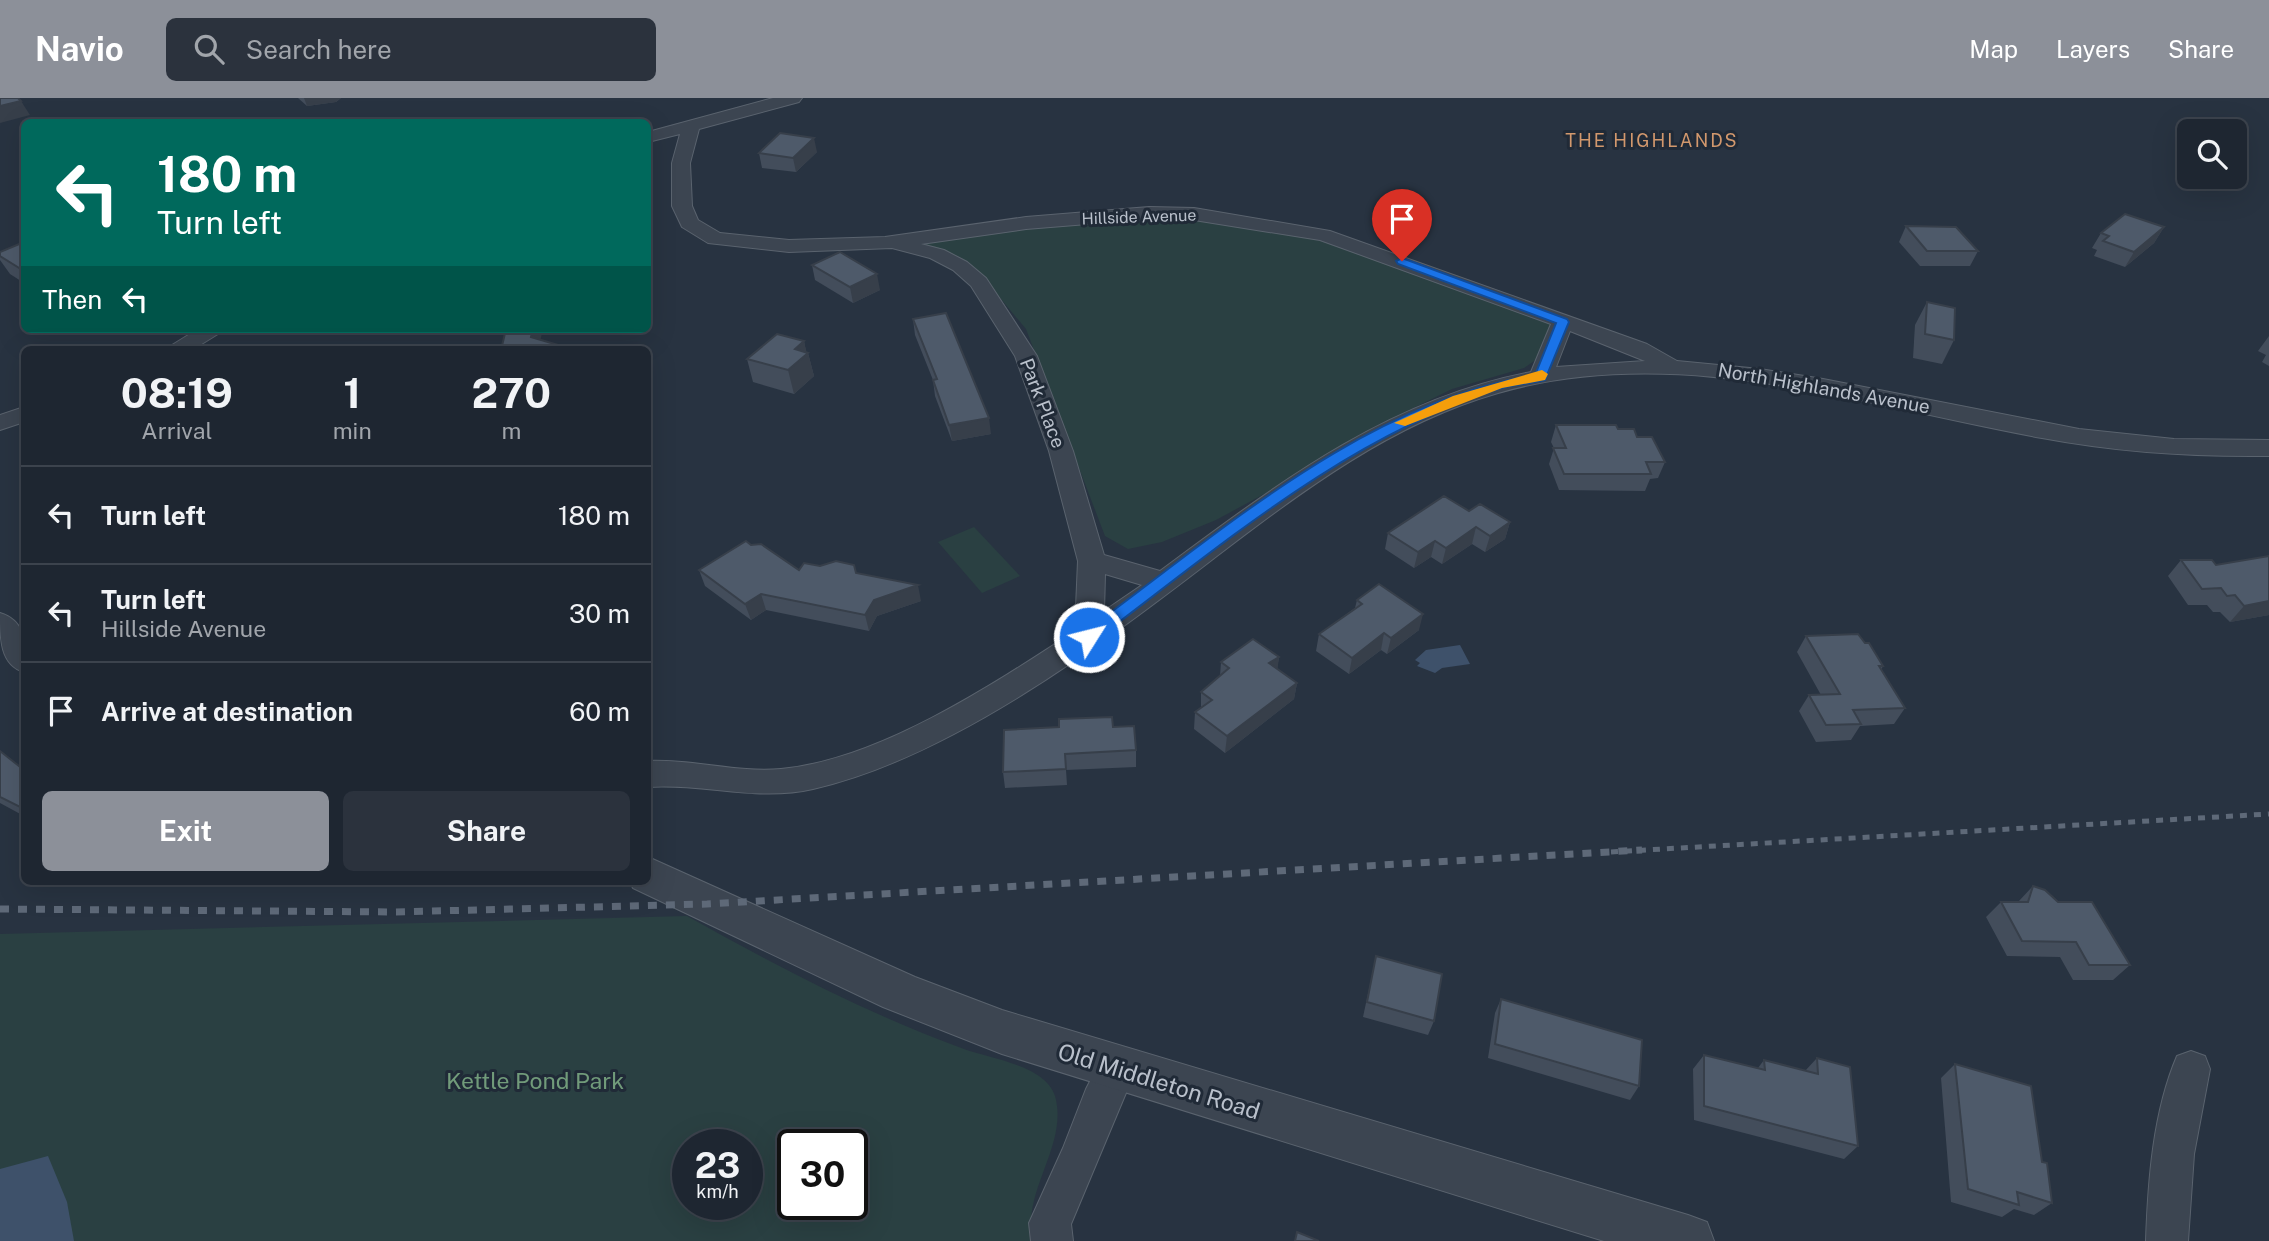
<!DOCTYPE html>
<html lang="en">
<head>
<meta charset="utf-8">
<style>
	:root { --surface:#1e2631; --page:#2b323d; --text:#f1f3f6; --muted:#a1a5ab; --line:#3c434d; --accent:#8c9099 }
	body { margin:0; font-family:"Public Sans",sans-serif; background:var(--page); color:var(--text); height:100vh; display:flex; flex-direction:column; font-size:26px; white-space:nowrap }
	* { box-sizing:border-box; margin:0 }
	p { font-size:23px; color:var(--muted) }
	.icon { flex:none; width:38px; height:38px; fill:none; stroke:currentColor; stroke-width:2; stroke-linecap:round; stroke-linejoin:round }
	.map { position:relative; flex:1; overflow:hidden }
	.side { position:absolute; left:21px; top:248px; width:630px; height:539px; display:flex; flex-direction:column; background:var(--surface); border-radius:10px; box-shadow:0 7px 28px #0002,0 0 0 2px var(--line) }
	.side>* { flex:none }
	.guide { position:absolute; left:21px; top:21px; width:630px; height:214px; border-radius:10px; box-shadow:0 7px 28px #0002,0 0 0 2px var(--line); background:#00695c; color:#fff; overflow:hidden }
	.fabs { position:absolute; left:2177px; top:21px; display:grid; gap:14px }
	.fabs a { display:grid; place-items:center; width:70px; height:70px; border-radius:10px; background:var(--surface); box-shadow:0 7px 28px #0002,0 0 0 2px var(--line); font-size:35px }
	.speed { position:absolute; left:672px; top:1031px; display:flex; gap:14px; font-size:35px; font-weight:700; text-align:center }
	.speed>* { display:grid; place-content:center; width:91px; height:91px; border-radius:50%; background:var(--surface); box-shadow:0 7px 28px #0002,0 0 0 2px var(--line); line-height:1 }
	.speed small { font-size:18px; font-weight:400 }
	.speed .limit { border:4px solid #111; border-radius:10px; background:#fff; color:#111 }
	.pin { position:absolute; display:grid; place-items:center; width:60px; height:60px; color:#fff; margin:-72px -30px; border-radius:50% 50% 50% 0; rotate:-45deg; box-shadow:0 0 7px #0007 }
	.pin .icon { rotate:45deg }
	.me { position:absolute; width:77px; margin:-38px; rotate:54deg; stroke-linejoin:round; filter:drop-shadow(0 0 5px #0008) }
	.turn { display:flex; align-items:center; gap:24px; height:147px; padding:0 21px; font-size:32px }
	.turn .icon { width:91px; height:91px; stroke-width:2.5 }
	.turn b { display:block; font-size:49px; line-height:60px }
	.then { display:flex; align-items:center; height:66px; padding:0 21px; background:#0003; gap:14px; font-size:26px }
	.eta { display:flex; justify-content:space-evenly; align-items:center; height:119px; text-align:center }
	.eta b { font-size:42px; font-weight:700; line-height:49px }
	.action { display:flex; gap:14px; margin-top:auto; padding:14px 21px }
	.action a { flex:1; height:80px; border-radius:10px; background:var(--accent); color:#fff; font-size:28px; font-weight:700; line-height:80px; text-align:center }
	.action a+a { background:var(--page); color:var(--text) }
	ul { padding:0; list-style:none }
	li { display:flex; align-items:center; gap:21px; height:98px; padding:0 21px; border-top:2px solid var(--line) }
	li div { flex:1 }
	li b { display:block; font-size:26px }
	li em { font-style:normal }
	header { display:flex; align-items:center; gap:42px; box-sizing:border-box; height:98px; padding:0 35px; background:var(--accent); color:#fff }
	header strong { font-size:33px }
	nav { display:flex; gap:38px; margin-inline-start:auto; font-size:24px }
	.search { width:490px; height:63px; background:var(--page); display:flex; align-items:center; gap:18px; box-sizing:border-box; padding:0 24px; border-radius:10px; color:var(--muted); font-size:26px }
	.map>svg:first-child { display:block }
	.green { fill:#2a4042; fill-rule:evenodd }
	.water { fill:#3e516a }
	.lines { fill:none; stroke-linecap:round; stroke-linejoin:round }
	.minor-casing { stroke:#5a636e; stroke-width:2 }
	.tertiary-casing { stroke:#5a636e; stroke-width:2 }
	.minor { fill:#3c4551; fill-rule:evenodd }
	.tertiary { fill:#3c4551; fill-rule:evenodd }
	.rail-far1 { stroke:#5e6978; stroke-width:5; stroke-dasharray:7 7; stroke-linecap:butt }
	.rail { stroke:#5e6978; stroke-width:7; stroke-dasharray:9 9; stroke-linecap:butt }
	.wall { fill:#434d5b }
	.shaded-wall { fill:#373f4a }
	.building { fill:#4e5a6a; stroke:#373f4a; stroke-width:2 }
	.route { fill:#1a73e8; stroke:#114b97; stroke-width:2 }
	.slow { fill:#f59e0b }
	.labels { text-anchor:middle; dominant-baseline:central; stroke-width:6; stroke-linejoin:round; paint-order:stroke }
	.far-street-label { font-size:16px; fill:#b9c0cb; stroke:#202a37 }
	.far-neighbourhood-label { font-size:18px; letter-spacing:2px; fill:#d2986d; stroke:#202a37 }
	.street-label { font-size:19px; fill:#b9c0cb; stroke:#202a37 }
	.near-park-label { font-size:23px; fill:#719b7a; stroke:#202a37 }
	.near-street-label { font-size:23px; fill:#b9c0cb; stroke:#202a37 }
</style>
</head>
<body>
<header>
<strong>Navio</strong>
<div class="search"><svg class="icon" aria-label="search" viewBox="0 0 24 24"><circle cx="10" cy="10" r="6"/><path d="M15 15l6 6"/></svg>Search here</div>
<nav><a>Map</a><a>Layers</a><a>Share</a></nav>
</header>
<div class="map">
<svg width="2269" height="1143" viewBox="0 0 2269 1143">
	<rect width="100%" height="100%" fill="#283341"/>
	<g class="green">
		<polygon points="1196,119 1316,140 1545,222 1552,228 1540,259 1524,270 1452,291 1361,336 1288,383 1216,422 1162,444 1128,451 1105,438 1026,231 975,170 946,154 907,144 1049,126"/>
		<polygon points="974,429 1020,478 982,495 938,444"/>
		<path d="M 687,818 C 776,868 868,916 964,951 C 991,961 1045,967 1055,998 C 1067,1040 1033,1081 1031,1122 C 1030,1129 1032,1136 1033,1143 L 0,1143 L 0,836 ZM 688,1046 L 747,1046 L 747,1106 L 688,1106 ZM 793,1046 L 852,1046 L 852,1106 L 793,1106 Z"/>
	</g>
	<g class="water">
		<polygon points="1460,547 1470,566 1442,570 1435,575 1417,568 1420,565 1415,562 1426,552"/>
		<polygon points="48,1058 67,1104 74,1143 0,1143 0,1071"/>
	</g>
	<g class="lines">
		<defs>
			<g id="minor">
				<path d="M 773,0 L 802,0 L 799,4 L 699,31 L 690,65 L 692,108 L 698,122 L 720,135 L 789,142 L 885,139 L 1026,119 L 1149,109 L 1194,110 L 1330,133 L 1647,246 L 1677,263 L 1760,271 L 1823,281 L 2079,331 L 2174,341 L 2269,342 L 2269,358 C 2193,359 2117,354 2042,340 C 1865,308 1678,243 1498,295 C 1390,326 1301,394 1213,461 C 1101,547 952,659 813,691 C 757,704 704,685 648,689 L 648,663 C 693,661 737,675 781,671 C 879,662 994,586 1075,533 L 1078,463 L 1049,353 L 1015,258 L 971,188 L 953,172 L 930,160 L 892,150 L 789,154 L 708,145 L 682,129 L 672,108 L 672,65 L 680,36 L 648,44 L 648,34 ZM 1149,121 L 1194,122 L 1320,142 L 1551,226 L 1531,274 C 1387,301 1275,388 1160,473 L 1104,457 L 1073,353 L 1037,258 L 986,180 L 967,164 L 944,152 L 921,146 L 1026,131 ZM 1570,233 L 1645,263 L 1556,269 ZM 1105,476 L 1142,487 L 1104,513 Z"/>
				<polygon points="198,231 226,231 192,252 164,252"/>
				<polygon points="24,309 24,324 0,332 0,317"/>
				<polygon points="1117,953 1131,958 1136,971 1071,1126 1073,1143 1031,1143 1029,1125 1063,1050 1086,991 1103,958"/>
				<path d="M 2191,953 L 2205,958 L 2210,971 L 2194,1056 L 2188,1143 L 2146,1143 C 2148,1083 2153,1014 2177,958 Z"/>
			</g>
			<g id="tertiary">
				<path d="M 0,515 C 29,524 24,549 24,574 C 0,567 0,540 0,515 Z"/>
				<polygon points="648,759 915,879 1002,912 1688,1117 1707,1124 1714,1143 1604,1143 1002,956 883,909 633,790 630,784 648,784"/>
			</g>
		</defs>
		<use href="#minor" class="minor-casing"/>
		<use href="#tertiary" class="tertiary-casing"/>
		<use href="#minor" class="minor"/>
		<use href="#tertiary" class="tertiary"/>
		<polyline class="rail-far1" points="1611,754 2269,716"/>
		<polyline class="rail" points="0,811 396,814 707,806 1642,752"/>
	</g>
	<g class="wall">
		<polygon points="298,0 341,0 336,4 307,8"/>
		<polygon points="817,54 796,74 762,70 759,55"/>
		<polygon points="1906,128 1978,153 1970,168 1920,168 1899,144"/>
		<polygon points="2164,129 2154,145 2125,169 2094,158 2097,152 2092,150 2101,135"/>
		<polygon points="24,144 24,185 10,176 0,162 0,154"/>
		<polygon points="812,167 880,192 853,205 815,182"/>
		<polygon points="1927,204 1954,242 1942,266 1913,260 1915,227"/>
		<polygon points="913,221 991,336 952,343 935,298 933,282 915,237"/>
		<polygon points="2269,238 2269,268 2262,264 2266,257 2258,253"/>
		<polygon points="804,243 806,254 808,255 814,278 794,296 753,284 747,261"/>
		<polygon points="1556,327 1618,331 1637,339 1665,364 1658,380 1650,381 1645,393 1559,392 1549,366 1554,350 1551,344"/>
		<polygon points="1469,413 1510,424 1505,441 1485,454 1472,446 1442,466 1431,459 1414,470 1385,451 1388,435"/>
		<polygon points="751,447 799,472 856,475 921,503 877,518 869,533 766,512 751,522 705,488 699,472"/>
		<polygon points="2181,462 2216,467 2269,517 2230,524 2220,514 2213,514 2207,507 2188,507 2168,478"/>
		<polygon points="1357,502 1419,532 1387,556 1381,552 1349,576 1316,553 1319,536 1355,510"/>
		<polygon points="1806,538 1865,545 1883,568 1881,572 1905,610 1894,626 1860,628 1851,642 1816,644 1799,613 1809,597 1821,597 1797,554"/>
		<polygon points="1279,559 1277,571 1297,585 1294,601 1225,655 1194,631 1195,614 1201,611 1201,594 1220,578 1221,564"/>
		<polygon points="1059,629 1113,629 1136,652 1136,669 1066,672 1067,687 1005,690 1003,674"/>
		<polygon points="0,653 24,672 24,718 0,705"/>
		<polygon points="2033,788 2130,867 2113,882 2073,882 2060,859 2007,858 1986,819 2001,804 2018,804"/>
		<polygon points="1376,858 1434,923 1428,937 1363,919"/>
		<polygon points="1501,901 1639,988 1630,1002 1488,960 1495,915"/>
		<polygon points="1704,957 1758,970 1764,962 1805,973 1817,960 1858,1048 1844,1061 1694,1022 1693,971"/>
		<polygon points="1955,966 2042,1064 2052,1105 2034,1117 2014,1111 2002,1119 1951,1104 1941,980"/>
	</g>
	<g class="shaded-wall">
		<polygon points="304,0 341,0 336,4 307,8"/>
		<polygon points="21,3 30,17 0,25 0,8"/>
		<polygon points="814,40 817,54 796,74 793,60"/>
		<polygon points="2164,129 2154,145 2125,169 2134,154"/>
		<polygon points="877,176 880,192 853,205 850,189"/>
		<polygon points="533,231 543,231 538,252 531,239"/>
		<polygon points="804,243 807,256 808,255 814,278 794,296 788,272 795,251"/>
		<polygon points="989,320 991,336 952,343 949,327"/>
		<polygon points="1510,424 1505,441 1485,454 1490,438"/>
		<polygon points="1476,429 1472,446 1442,466 1446,450"/>
		<polygon points="1435,443 1431,459 1414,470 1418,454"/>
		<polygon points="918,487 921,503 877,518 869,533 865,517 874,502"/>
		<polygon points="761,496 766,512 751,522 745,506"/>
		<polygon points="2269,503 2269,517 2230,524 2244,508"/>
		<polygon points="1423,516 1419,532 1387,556 1391,540"/>
		<polygon points="1384,535 1381,552 1349,576 1352,560"/>
		<polygon points="1279,559 1277,575 1269,565"/>
		<polygon points="1297,585 1294,601 1225,655 1227,638"/>
	</g>
	<g class="building">
		<polygon points="0,0 18,0 21,3 0,8"/>
		<polygon points="780,35 814,40 793,60 759,55"/>
		<polygon points="2125,116 2164,129 2134,154 2103,143 2109,138 2101,135"/>
		<polygon points="1906,128 1956,129 1978,153 1927,153"/>
		<polygon points="24,144 24,173 0,158 0,154"/>
		<polygon points="840,154 877,176 850,189 812,167"/>
		<polygon points="1927,204 1955,210 1954,242 1925,236"/>
		<polygon points="946,215 989,320 949,327 933,282 937,281 913,221"/>
		<polygon points="506,231 533,231 531,239 575,252 501,252"/>
		<polygon points="777,236 804,243 795,251 808,255 788,272 747,261"/>
		<polygon points="1556,327 1616,327 1618,331 1634,331 1637,339 1652,339 1665,364 1646,364 1651,376 1564,376 1553,350 1566,350"/>
		<polygon points="1444,398 1469,413 1480,406 1510,424 1490,438 1476,429 1446,450 1435,443 1418,454 1388,435"/>
		<polygon points="746,443 751,447 761,446 799,472 804,465 820,468 836,463 854,467 856,475 918,487 874,502 865,517 761,496 745,506 699,472"/>
		<polygon points="2269,458 2269,503 2244,508 2235,497 2227,498 2221,490 2202,491 2181,462 2212,462 2216,467"/>
		<polygon points="1379,486 1423,516 1391,540 1384,535 1352,560 1319,536 1362,506 1357,502"/>
		<polygon points="1858,536 1865,545 1869,545 1883,568 1879,568 1905,610 1853,612 1861,626 1826,627 1809,597 1840,596 1806,538"/>
		<polygon points="1253,541 1279,559 1269,565 1297,585 1227,638 1195,614 1212,602 1201,594 1229,570 1221,564"/>
		<polygon points="1112,619 1113,629 1134,628 1136,652 1065,656 1066,671 1003,674 1004,632 1059,629 1059,621"/>
		<polygon points="0,653 24,672 24,711 0,699"/>
		<polygon points="2033,788 2045,792 2058,804 2092,804 2130,867 2089,867 2076,844 2022,843 2001,804 2028,804"/>
		<polygon points="1376,858 1442,876 1434,923 1367,904"/>
		<polygon points="1501,901 1642,942 1639,988 1495,946"/>
		<polygon points="1704,957 1765,972 1764,962 1818,976 1817,960 1850,969 1858,1048 1704,1008"/>
		<polygon points="1955,966 2031,988 2042,1064 2047,1065 2052,1105 2017,1094 2019,1107 1968,1091"/>
		<polygon points="1297,1134 1319,1143 1295,1143"/>
	</g>
	<path class="route" d="M 1402,160 L 1567,221 L 1569,224 L 1545,282 C 1529,286 1513,286 1498,291 C 1345,340 1221,448 1094,543 L 1083,543 L 1083,535 C 1220,435 1363,305 1535,277 L 1556,225 L 1398,166 L 1396,163 Z"/>
	<polygon class="slow" points="1542,272 1548,276 1545,282 1502,290 1405,328 1394,325 1453,298"/>
	<g class="labels">
		<g class="far-street-label">
			<text transform="translate(1139 119) rotate(-2)">Hillside Avenue</text>
		</g>
		<g class="far-neighbourhood-label">
			<text x="1652" y="42">THE HIGHLANDS</text>
		</g>
		<g class="street-label">
			<text transform="translate(1824 290) rotate(10)">North Highlands Avenue</text>
			<text transform="translate(1043 305) rotate(69)">Park Place</text>
		</g>
		<g class="near-park-label">
			<text x="535" y="982">Kettle Pond Park</text>
		</g>
		<g class="near-street-label">
			<text transform="translate(1159 983) rotate(17)">Old Middleton Road</text>
		</g>
	</g>
</svg>
<div class="fabs">
<a><svg class="icon" aria-label="search" viewBox="0 0 24 24"><circle cx="10" cy="10" r="6"/><path d="M15 15l6 6"/></svg></a>
</div>
<div class="speed"><div>23<small>km/h</small></div><div class="limit">30</div></div>
<div class="pin" style="left:1402px;top:163px;background:#d93025"><svg class="icon" aria-label="arrive" viewBox="0 0 24 24"><path d="M6 21V4h12l-3 4 3 4H6"/></svg></div>
<svg class="me" style="left:1089px;top:539px" viewBox="-20 -20 40 40"><circle r="17" fill="#1a73e8" stroke="#fff" stroke-width="3"/><path d="M0-11L8 9 0 5-8 9z" fill="#fff"/></svg>
<div class="guide">
<div class="turn"><svg class="icon" aria-label="left" viewBox="0 0 24 24"><path d="M17 20v-9H6M10 6l-5 5 5 5"/></svg><div><b>180 m</b>Turn left</div></div>
<div class="then">Then<svg class="icon" aria-label="left" viewBox="0 0 24 24"><path d="M17 20v-9H6M10 6l-5 5 5 5"/></svg></div>
</div>
<section class="side">
<div class="eta">
<div><b>08:19</b><p>Arrival</p></div>
<div><b>1</b><p>min</p></div>
<div><b>270</b><p>m</p></div>
</div>
<ul>
<li><svg class="icon" aria-label="left" viewBox="0 0 24 24"><path d="M17 20v-9H6M10 6l-5 5 5 5"/></svg><div><b>Turn left</b></div><em>180 m</em></li>
<li><svg class="icon" aria-label="left" viewBox="0 0 24 24"><path d="M17 20v-9H6M10 6l-5 5 5 5"/></svg><div><b>Turn left</b><p>Hillside Avenue</p></div><em>30 m</em></li>
<li><svg class="icon" aria-label="arrive" viewBox="0 0 24 24"><path d="M6 21V4h12l-3 4 3 4H6"/></svg><div><b>Arrive at destination</b></div><em>60 m</em></li>
</ul>
<div class="action"><a>Exit</a><a>Share</a></div>
</section>
</div>
</body>
</html>
